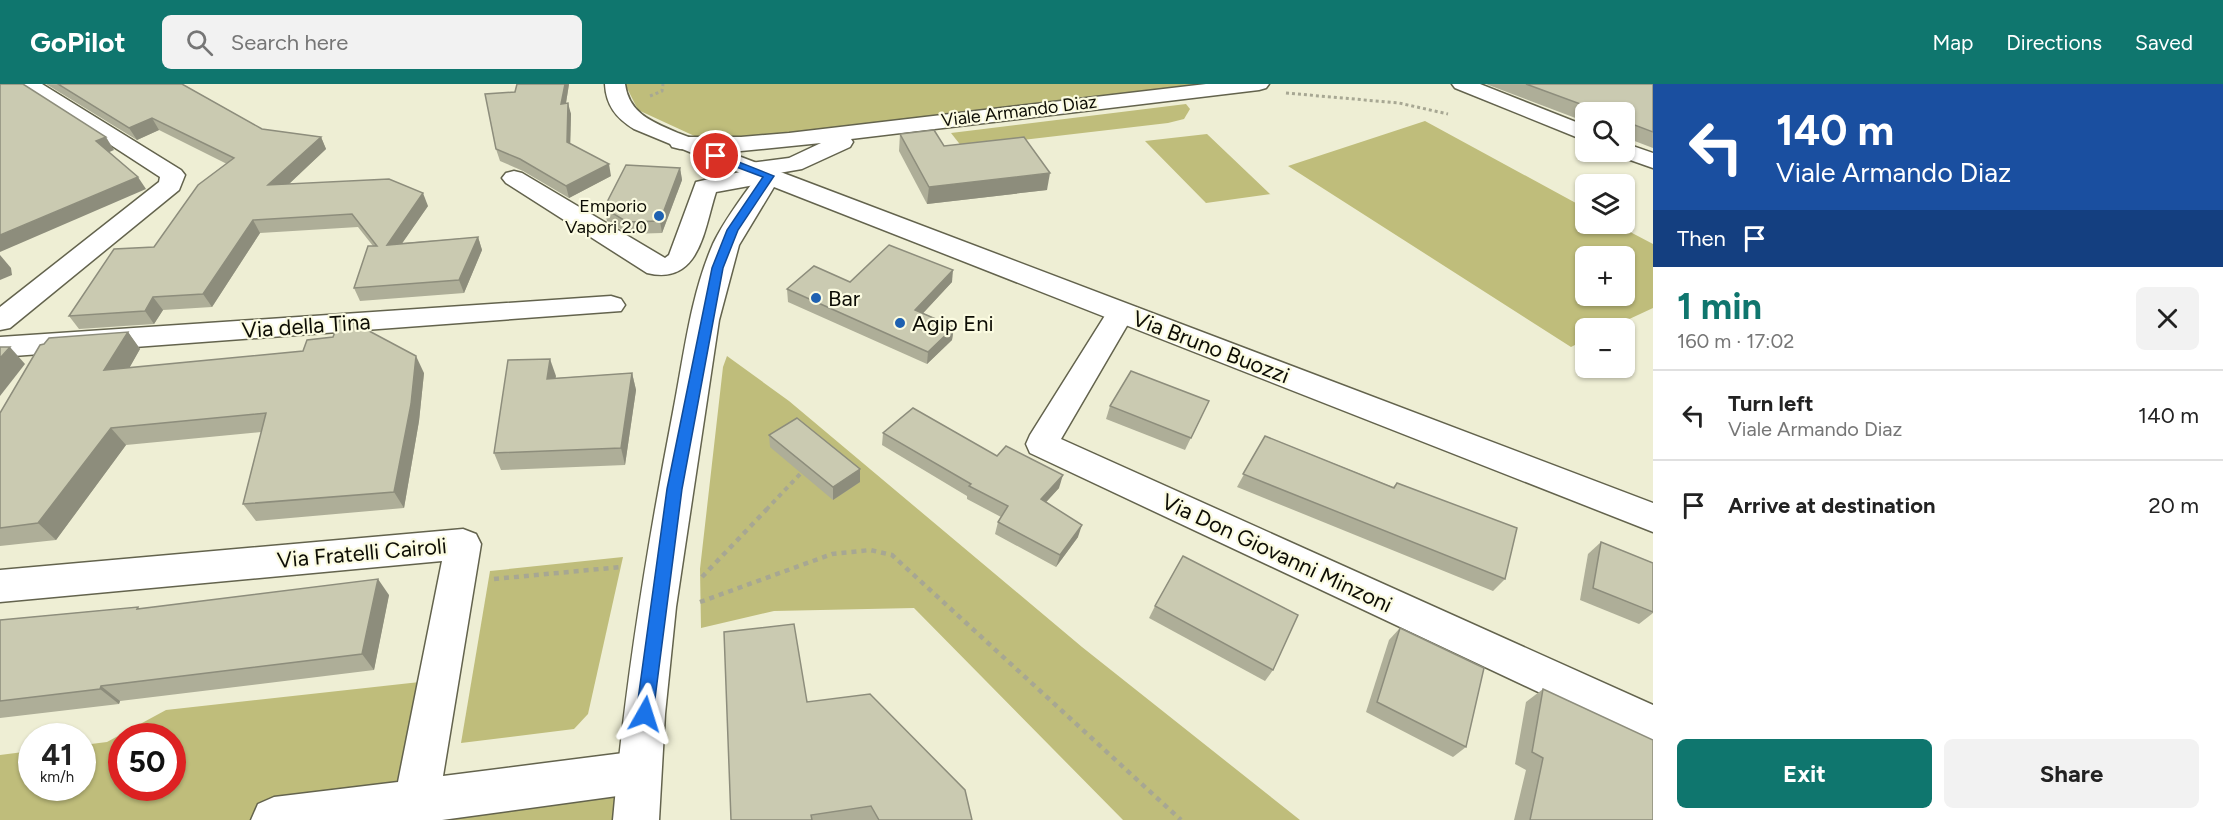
<!DOCTYPE html>
<html lang="en">
<head>
<meta charset="utf-8">
<style>
	:root { --surface:#fff; --page:#f2f2f2; --text:#222; --muted:#767676; --line:#e0e0e0; --accent:#0f766e }
	body { margin:0; font-family:Figtree,sans-serif; background:var(--page); color:var(--text); height:100vh; display:flex; flex-direction:column; font-size:22px; white-space:nowrap }
	* { box-sizing:border-box; margin:0 }
	p { font-size:20px; color:var(--muted) }
	.icon { flex:none; width:33px; height:33px; fill:none; stroke:currentColor; stroke-width:2; stroke-linecap:round; stroke-linejoin:round }
	.map { position:relative; flex:1; overflow:hidden }
	.panel { display:flex; flex-direction:column; background:var(--surface); width:570px }
	.panel>* { flex:none }
	.banner { background:#1a4fa0; color:#fff; overflow:hidden }
	.fabs { position:absolute; left:1575px; top:18px; display:grid; gap:12px }
	.fabs a { display:grid; place-items:center; width:60px; height:60px; border-radius:9px; background:var(--surface); box-shadow:0 2px 4px #0004; font-size:30px }
	.speed { position:absolute; left:18px; top:639px; display:flex; gap:12px; font-size:30px; font-weight:700; text-align:center }
	.speed>* { display:grid; place-content:center; width:78px; height:78px; border-radius:50%; background:var(--surface); box-shadow:0 2px 4px #0004; line-height:1 }
	.speed small { font-size:15px; font-weight:400 }
	.speed .limit { border:9px solid #d22; background:#fff; color:#111 }
	.pin { position:absolute; display:grid; place-items:center; width:51px; height:51px; color:#fff; margin:-26px; border:3px solid #fff; border-radius:50%; box-shadow:0 2px 6px #0007 }
	.me { position:absolute; width:66px; margin:-33px; rotate:6deg; stroke-linejoin:round; filter:drop-shadow(0 0 4px #0008) }
	.turn { display:flex; align-items:center; gap:21px; height:126px; padding:0 24px; font-size:27px }
	.turn .icon { width:78px; height:78px; stroke-width:2.5 }
	.turn b { display:block; font-size:42px; line-height:51px }
	.then { display:flex; align-items:center; height:57px; padding:0 24px; background:#0003; gap:12px; font-size:22px }
	.round { display:grid; place-items:center; flex:none; width:63px; height:63px; border-radius:9px; background:var(--page) }
	.summary { display:flex; align-items:center; justify-content:space-between; height:102px; padding:0 24px }
	h1 { font-size:36px; font-weight:700; line-height:45px; color:var(--accent) }
	.cta { display:flex; gap:12px; margin-top:auto; padding:12px 24px }
	.cta a { flex:1; height:69px; border-radius:9px; background:var(--accent); color:#fff; font-size:24px; font-weight:700; line-height:69px; text-align:center }
	.cta a+a { background:var(--page); color:var(--text) }
	ul { padding:0; list-style:none }
	li { display:flex; align-items:center; gap:18px; height:90px; padding:0 24px; border-top:2px solid var(--line) }
	li div { flex:1 }
	li b { display:block; font-size:22px }
	li em { font-style:normal }
	header { display:flex; align-items:center; gap:36px; box-sizing:border-box; height:84px; padding:0 30px; background:var(--accent); color:#fff }
	header strong { font-size:28px }
	nav { display:flex; gap:33px; margin-inline-start:auto; font-size:21px }
	.search { width:420px; height:54px; background:var(--page); display:flex; align-items:center; gap:15px; box-sizing:border-box; padding:0 21px; border-radius:9px; color:var(--muted); font-size:22px }
	main { display:flex; flex:1; min-height:0 }
	.map>svg:first-child { display:block }
	.green { fill:#bfbd7b; fill-rule:evenodd }
	.lines { fill:none; stroke-linecap:round; stroke-linejoin:round }
	.minor-casing { stroke:#63634d; stroke-width:3 }
	.major-casing { stroke:#63634d; stroke-width:3 }
	.path-far2 { stroke:#a7a793; stroke-width:3; stroke-dasharray:3 3; stroke-linecap:butt }
	.path-far1 { stroke:#a7a793; stroke-width:4; stroke-dasharray:4.5 4.5; stroke-linecap:butt }
	.path { stroke:#a7a793; stroke-width:4.5; stroke-dasharray:5 5; stroke-linecap:butt }
	.minor { fill:#fff; fill-rule:evenodd }
	.major { fill:#fff; fill-rule:evenodd }
	.wall { fill:#aeae98 }
	.shaded-wall { fill:#8d8d7c }
	.building { fill:#cacab1; stroke:#8d8d7c; stroke-width:1.5 }
	.route { fill:#1a73e8; stroke:#114b97; stroke-width:1.5 }
	.poi-dot { fill:#1e61b1; stroke:#fbfbe1; stroke-width:2 }
	.labels { text-anchor:middle; dominant-baseline:central; stroke-width:4.5; stroke-linejoin:round; paint-order:stroke }
	.far-street-label { font-size:18px; fill:#0d0d05; stroke:#fbfbe1 }
	.far-poi-label { font-size:18px; fill:#0d0d05; stroke:#fbfbe1; text-anchor:end }
	.poi-label { font-size:22px; fill:#0d0d05; stroke:#fbfbe1; text-anchor:start }
	.street-label { font-size:22px; fill:#0d0d05; stroke:#fbfbe1 }
</style>
</head>
<body>
<header>
<strong>GoPilot</strong>
<div class="search"><svg class="icon" aria-label="search" viewBox="0 0 24 24"><circle cx="10" cy="10" r="6"/><path d="M15 15l6 6"/></svg>Search here</div>
<nav><a>Map</a><a>Directions</a><a>Saved</a></nav>
</header>
<main>
<div class="map">
<svg width="1653" height="736" viewBox="0 0 1653 736">
	<rect width="100%" height="100%" fill="#eeeed4"/>
	<g class="green">
		<polygon points="625,0 1202,0 729,55 701,55 638,26"/>
		<polygon points="1186,20 1190,25 1184,35 1168,39 962,63 951,49"/>
		<path d="M 1425,37 L 1585,124 L 1586,140 L 1615,140 L 1653,160 L 1653,224 L 1610,244 L 1586,244 L 1585,256 L 1571,263 L 1288,82 ZM 1586,172 L 1624,172 L 1624,212 L 1586,212 Z"/>
		<polygon points="1207,50 1270,110 1271,110 1206,119 1145,57"/>
		<polygon points="727,272 789,317 1082,563 1300,736 1123,736 914,524 774,527 701,544 700,485 723,283"/>
		<polygon points="623,473 588,630 574,645 461,659 490,487"/>
		<path d="M 438,596 L 416,718 L 639,688 L 636,736 L 0,736 L 0,671 L 31,667 L 32,704 L 82,704 L 83,661 L 107,658 L 166,626 ZM 122,652 L 172,652 L 172,704 L 122,704 Z"/>
	</g>
	<g class="lines">
		<defs>
			<g id="minor">
				<polygon points="17,0 42,0 181,86 185,91 179,106 10,244 0,246 0,223 159,98 160,93"/>
				<path d="M 1206,0 L 1269,0 L 1266,4 L 1259,6 L 851,55 L 853,58 L 850,63 L 802,85 L 779,89 L 781,92 L 777,97 L 716,108 C 704,145 700,202 647,189 L 506,99 L 502,94 L 506,89 L 514,87 L 522,89 L 665,174 L 669,171 L 696,98 L 740,88 L 738,85 L 742,80 L 789,74 L 821,59 L 741,67 L 680,65 L 672,63 L 669,58 L 672,53 L 741,53 L 789,49 Z"/>
				<polygon points="1452,0 1480,0 1586,42 1586,57 1455,4"/>
				<polygon points="1624,59 1653,69 1653,84 1616,71 1614,68 1624,68"/>
				<polygon points="611,212 621,215 625,221 621,227 0,273 0,253"/>
				<polygon points="1121,219 1131,222 1135,228 1061,355 1653,621 1653,662 1030,369 1026,360 1030,351 1111,222"/>
				<polygon points="463,445 476,450 481,460 443,692 639,667 654,673 661,688 654,703 639,709 442,736 251,736 258,720 274,713 398,698 442,477 0,518 0,486"/>
			</g>
			<path id="major" d="M 605,0 L 625,0 C 629,30 653,38 678,49 L 1653,419 L 1653,448 L 774,103 L 739,161 L 719,236 L 676,523 L 665,630 L 659,736 L 613,736 C 625,599 647,463 673,328 C 684,272 690,213 713,160 C 724,137 740,116 755,95 L 634,45 C 616,34 606,21 605,0 Z"/>
		</defs>
		<use href="#minor" class="minor-casing"/>
		<use href="#major" class="major-casing"/>
		<g class="path-far2">
			<polyline points="1286,9 1399,19 1448,30"/>
			<polyline points="650,12 662,7 663,0"/>
		</g>
		<polyline class="path-far1" points="766,426 801,389"/>
		<g class="path">
			<polyline points="702,493 767,425"/>
			<polyline points="494,495 621,483"/>
			<polyline points="700,518 832,470 870,466 892,471 1181,736"/>
		</g>
		<use href="#minor" class="minor"/>
		<use href="#major" class="major"/>
	</g>
	<g class="wall">
		<polygon points="46,0 182,0 262,45 321,53 326,65 289,100 428,122 402,159 478,153 482,166 464,209 360,217 354,204 373,162 358,143 260,149 212,223 163,226 154,240 79,245 69,232 154,163 227,80 159,46 137,56"/>
		<polygon points="517,0 569,0 566,19 571,30 570,59 611,92 569,114 523,87 500,77 496,65"/>
		<polygon points="1486,0 1653,0 1653,64 1624,53 1624,28 1586,28 1586,38"/>
		<polygon points="900,50 944,62 1047,106 927,120 899,67"/>
		<polygon points="680,84 682,96 662,149 629,150 607,137 604,124"/>
		<polygon points="850,198 952,198 923,229 954,243 952,256 927,280 788,218 787,205"/>
		<polygon points="128,248 140,265 129,284 424,289 419,337 404,424 256,437 243,420 261,348 126,361 56,456 0,462 0,329"/>
		<polygon points="632,289 636,306 625,381 501,386 494,369 556,292 555,294"/>
		<polygon points="1110,322 1203,329 1185,366 1106,335"/>
		<polygon points="883,349 997,372 1059,404 1046,418 1078,453 1056,483 995,450 998,438 1001,433 967,415 967,412 882,361"/>
		<polygon points="769,351 860,398 833,416 770,363"/>
		<polygon points="1265,352 1393,403 1397,399 1505,495 1493,507 1237,403"/>
		<polygon points="1601,458 1653,479 1653,529 1639,540 1580,516 1588,470"/>
		<polygon points="389,511 374,586 120,617 119,620 0,634 0,536 138,523 140,525"/>
		<polygon points="1155,522 1273,586 1265,597 1149,534"/>
		<polygon points="1400,544 1466,663 1453,673 1366,628 1389,556"/>
		<polygon points="1543,605 1653,736 1514,736 1526,686 1515,680 1526,618"/>
		<polygon points="807,618 972,736 731,736"/>
	</g>
	<g class="shaded-wall">
		<polygon points="565,0 569,0 564,31 561,20"/>
		<polygon points="568,19 571,30 570,70 567,58"/>
		<polygon points="152,34 159,46 137,56 129,44"/>
		<polygon points="106,53 114,66 105,70 96,57"/>
		<polygon points="321,53 326,65 274,114 268,101"/>
		<polygon points="609,80 611,92 569,114 566,102"/>
		<polygon points="680,84 682,96 662,149 660,137"/>
		<polygon points="1050,89 1047,106 927,120 929,103"/>
		<polygon points="138,93 146,105 0,168 0,151"/>
		<polygon points="423,109 428,122 392,174 387,161"/>
		<polygon points="253,136 260,149 212,223 203,210"/>
		<polygon points="478,153 482,166 464,209 459,196"/>
		<polygon points="0,171 11,184 12,191 0,196"/>
		<polygon points="953,186 952,198 914,239 915,226"/>
		<polygon points="153,213 163,226 154,240 145,227"/>
		<polygon points="954,243 952,256 927,280 928,268"/>
		<polygon points="128,248 140,265 118,304 104,286"/>
		<polygon points="10,263 25,280 0,312 0,274"/>
		<polygon points="416,272 424,289 419,337 404,424 394,408"/>
		<polygon points="550,275 556,292 552,312 547,295"/>
		<polygon points="632,289 636,306 625,381 621,364"/>
		<polygon points="111,344 126,361 56,456 38,439"/>
		<polygon points="860,385 860,398 833,416 833,403"/>
		<polygon points="1063,391 1059,404 1038,427 1041,415"/>
		<polygon points="1082,441 1078,453 1056,483 1060,471"/>
		<polygon points="378,495 389,511 374,586 362,570"/>
		<polygon points="101,602 120,617 119,620 100,605"/>
	</g>
	<g class="building">
		<polygon points="0,0 23,0 106,53 96,57 138,93 0,151"/>
		<polygon points="58,0 182,0 262,45 321,53 268,101 389,95 423,109 387,161 478,153 459,196 354,204 368,162 377,162 352,130 253,136 203,210 153,213 145,227 69,232 114,165 154,163 198,101 234,74 152,34 129,44"/>
		<polygon points="517,0 565,0 561,20 568,19 567,58 609,80 566,102 520,75 496,65 485,10 515,8"/>
		<polygon points="1526,0 1653,0 1653,48 1624,37 1624,28 1602,28"/>
		<polygon points="934,46 944,62 1024,53 1050,89 929,103 900,50"/>
		<polygon points="626,81 680,84 660,137 627,138 604,124"/>
		<polygon points="889,161 953,186 915,226 954,243 928,268 787,205 814,182 850,198"/>
		<polygon points="341,232 416,272 411,320 394,408 243,420 266,329 111,344 38,439 0,444 0,329 40,261 44,260 49,254 128,248 104,286 303,267 307,256 333,253"/>
		<polygon points="0,263 10,263 0,274"/>
		<polygon points="550,275 547,295 632,289 621,364 494,369 508,276"/>
		<polygon points="1131,287 1209,317 1191,354 1110,322"/>
		<polygon points="913,324 997,372 1006,362 1063,391 1041,415 1082,441 1060,471 998,438 1008,422 969,402 971,400 883,349"/>
		<polygon points="797,334 860,385 833,403 769,351"/>
		<polygon points="1265,352 1394,404 1397,399 1517,444 1505,495 1243,390"/>
		<polygon points="1601,458 1653,479 1653,528 1593,504"/>
		<polygon points="1183,472 1298,531 1273,586 1155,522"/>
		<polygon points="378,495 362,570 101,602 100,605 0,617 0,536 138,523 137,525"/>
		<polygon points="794,540 807,618 870,610 965,706 972,736 879,736 871,722 811,731 812,736 731,736 724,548"/>
		<polygon points="1400,544 1484,584 1466,663 1377,618"/>
		<polygon points="1543,605 1653,656 1653,736 1530,736 1543,674 1532,668"/>
	</g>
	<polygon class="route" points="716,69 774,92 738,146 723,184 682,405 653,630 651,635 645,638 639,635 636,630 667,405 712,184 727,146 763,93 712,74 711,72"/>
	<g class="poi-dot">
		<circle cx="659" cy="132" r="6"/>
		<circle cx="816" cy="214" r="6"/>
		<circle cx="900" cy="239" r="6"/>
	</g>
	<g class="labels">
		<g class="far-street-label">
			<text transform="translate(1019 27) rotate(-7)">Viale Armando Diaz</text>
		</g>
		<g class="far-poi-label">
			<text x="647" y="122">Emporio<tspan x="647" dy="21">Vapori 2.0</tspan></text>
		</g>
		<g class="poi-label">
			<text x="828" y="214">Bar</text>
			<text x="912" y="239">Agip Eni</text>
		</g>
		<g class="street-label">
			<text transform="translate(306 242) rotate(-4)">Via della Tina</text>
			<text transform="translate(1211 263) rotate(21)">Via Bruno Buozzi</text>
			<text transform="translate(362 469) rotate(-5)">Via Fratelli Cairoli</text>
			<text transform="translate(1277 469) rotate(25)">Via Don Giovanni Minzoni</text>
		</g>
	</g>
</svg>
<div class="fabs">
<a><svg class="icon" aria-label="search" viewBox="0 0 24 24"><circle cx="10" cy="10" r="6"/><path d="M15 15l6 6"/></svg></a>
<a><svg class="icon" aria-label="layers" viewBox="0 0 24 24"><path d="M12 4l9 5-9 5-9-5zM3 14l9 5 9-5"/></svg></a>
<a>+</a>
<a>−</a>
</div>
<div class="speed"><div>41<small>km/h</small></div><div class="limit">50</div></div>
<div class="pin" style="left:716px;top:72px;background:#d93025"><svg class="icon" aria-label="arrive" viewBox="0 0 24 24"><path d="M6 21V4h12l-3 4 3 4H6"/></svg></div>
<svg class="me" style="left:645px;top:630px" viewBox="-20 -20 40 40"><path d="M0-17L14 15 0 8-14 15z" fill="#1a73e8" stroke="#fff" stroke-width="4"/></svg>
</div>
<section class="panel">
<div class="banner">
<div class="turn"><svg class="icon" aria-label="left" viewBox="0 0 24 24"><path d="M17 20v-9H6M10 6l-5 5 5 5"/></svg><div><b>140 m</b>Viale Armando Diaz</div></div>
<div class="then">Then<svg class="icon" aria-label="arrive" viewBox="0 0 24 24"><path d="M6 21V4h12l-3 4 3 4H6"/></svg></div>
</div>
<div class="summary"><div><h1>1 min</h1><p>160 m · 17:02</p></div><a class="round"><svg class="icon" aria-label="close" viewBox="0 0 24 24"><path d="M6 6l12 12M18 6L6 18"/></svg></a></div>
<ul>
<li><svg class="icon" aria-label="left" viewBox="0 0 24 24"><path d="M17 20v-9H6M10 6l-5 5 5 5"/></svg><div><b>Turn left</b><p>Viale Armando Diaz</p></div><em>140 m</em></li>
<li><svg class="icon" aria-label="arrive" viewBox="0 0 24 24"><path d="M6 21V4h12l-3 4 3 4H6"/></svg><div><b>Arrive at destination</b></div><em>20 m</em></li>
</ul>
<div class="cta"><a>Exit</a><a>Share</a></div>
</section>
</main>
</body>
</html>
